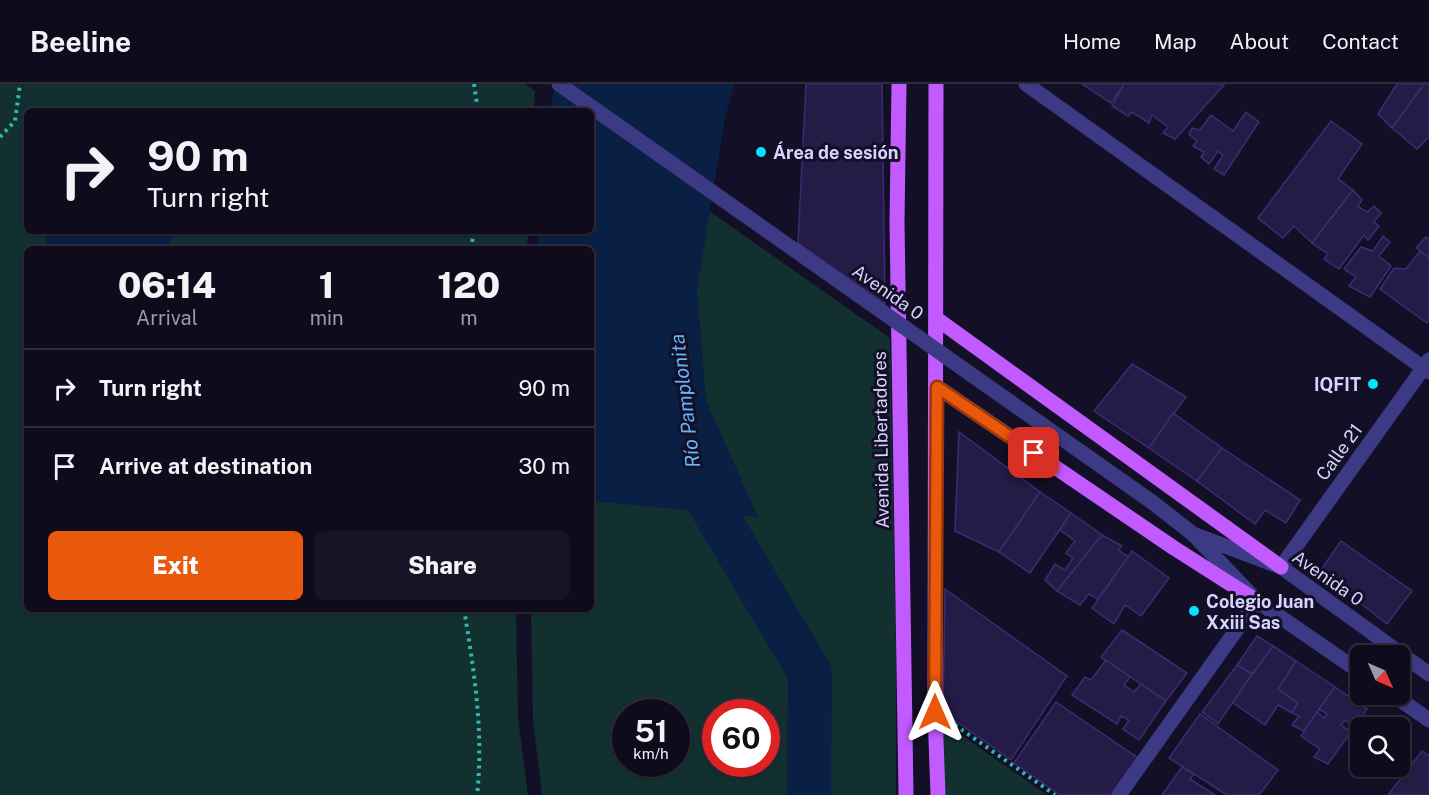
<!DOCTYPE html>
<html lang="en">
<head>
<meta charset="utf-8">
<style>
	:root { --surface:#0e0b1c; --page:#171425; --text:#f1f3f6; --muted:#9b9ba3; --line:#2e2b3b; --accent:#ea580c }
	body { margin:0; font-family:"Public Sans",sans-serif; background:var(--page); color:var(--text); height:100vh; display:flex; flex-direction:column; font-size:22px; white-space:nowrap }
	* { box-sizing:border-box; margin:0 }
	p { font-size:20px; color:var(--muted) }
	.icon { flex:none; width:33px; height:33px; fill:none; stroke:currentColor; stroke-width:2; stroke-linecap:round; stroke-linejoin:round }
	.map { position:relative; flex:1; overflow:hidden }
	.details { position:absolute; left:24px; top:162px; width:570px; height:366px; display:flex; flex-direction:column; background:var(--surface); border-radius:9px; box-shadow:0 2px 4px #0004,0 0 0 2px var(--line) }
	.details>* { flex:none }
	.banner { position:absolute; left:24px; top:24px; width:570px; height:126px; border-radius:9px; box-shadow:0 2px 4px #0004,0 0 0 2px var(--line); background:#0e0b1c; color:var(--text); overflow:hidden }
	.needle { width:39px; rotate:135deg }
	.controls { position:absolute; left:1350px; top:561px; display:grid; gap:12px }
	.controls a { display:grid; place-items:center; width:60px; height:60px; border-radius:9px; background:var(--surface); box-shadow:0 2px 4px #0004,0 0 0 2px var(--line); font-size:30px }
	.speed { position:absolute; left:612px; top:615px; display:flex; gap:12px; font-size:30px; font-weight:700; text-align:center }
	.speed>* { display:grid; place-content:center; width:78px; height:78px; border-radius:50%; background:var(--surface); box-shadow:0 2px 4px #0004,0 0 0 2px var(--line); line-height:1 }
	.speed small { font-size:15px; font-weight:400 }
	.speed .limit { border:9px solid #d22; background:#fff; color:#111 }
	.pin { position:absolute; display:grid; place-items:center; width:51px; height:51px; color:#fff; margin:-26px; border-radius:12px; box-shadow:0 3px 9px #0006 }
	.me { position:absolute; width:66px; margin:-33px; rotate:0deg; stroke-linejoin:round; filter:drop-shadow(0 0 4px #0008) }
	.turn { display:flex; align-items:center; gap:21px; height:126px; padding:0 24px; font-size:27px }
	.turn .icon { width:78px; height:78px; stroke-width:2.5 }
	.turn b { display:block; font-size:42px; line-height:51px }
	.eta { display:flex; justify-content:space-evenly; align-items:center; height:102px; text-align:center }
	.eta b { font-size:36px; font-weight:800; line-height:42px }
	.cta { display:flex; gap:12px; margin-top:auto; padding:12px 24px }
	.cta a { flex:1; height:69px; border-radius:9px; background:var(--accent); color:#fff; font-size:24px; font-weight:800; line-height:69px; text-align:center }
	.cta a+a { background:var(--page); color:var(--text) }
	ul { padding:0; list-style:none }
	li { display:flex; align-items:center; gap:18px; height:78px; padding:0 24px; border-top:2px solid var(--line) }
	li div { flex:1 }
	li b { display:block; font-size:22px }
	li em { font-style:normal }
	header { display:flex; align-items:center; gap:36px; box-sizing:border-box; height:84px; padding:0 30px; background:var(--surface); border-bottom:2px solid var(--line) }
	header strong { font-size:28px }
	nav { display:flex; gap:33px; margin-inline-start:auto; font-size:21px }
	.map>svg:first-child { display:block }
	.green { fill:#12302f; fill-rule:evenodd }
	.water { fill:#0a1f44 }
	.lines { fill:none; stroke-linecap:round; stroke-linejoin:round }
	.river { stroke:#0a1f44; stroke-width:44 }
	.building { fill:#241b47; stroke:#3b2d73; stroke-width:1.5 }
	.path { stroke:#2fb8b0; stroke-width:4; stroke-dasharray:3 4.5; stroke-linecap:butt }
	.minor { stroke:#3d3a85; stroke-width:15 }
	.major { stroke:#c25bff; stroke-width:15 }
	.minor-bridge { stroke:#3d3a85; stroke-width:15 }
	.route-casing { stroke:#983908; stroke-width:15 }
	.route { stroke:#ea580c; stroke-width:10 }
	.poi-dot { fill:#00e5ff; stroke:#130f26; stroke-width:2 }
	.labels { text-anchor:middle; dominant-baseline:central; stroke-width:6; stroke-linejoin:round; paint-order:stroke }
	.poi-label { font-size:18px; font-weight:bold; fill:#d9d4ff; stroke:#130f26; text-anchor:start }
	.street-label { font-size:18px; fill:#d9d4ff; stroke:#130f26 }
	.water-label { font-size:20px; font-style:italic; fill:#62b6ff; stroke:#130f26 }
</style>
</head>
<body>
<header>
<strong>Beeline</strong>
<nav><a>Home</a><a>Map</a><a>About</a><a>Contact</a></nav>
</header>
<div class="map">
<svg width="1429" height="711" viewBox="0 0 1429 711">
	<rect width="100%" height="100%" fill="#130f26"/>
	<g class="green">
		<polygon points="0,0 525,0 535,7 534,27 27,27 27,147 528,147 527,165 27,165 27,525 516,525 518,634 528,711 0,711"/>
		<path d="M 591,44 L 890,254 L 896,568 L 896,711 L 542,711 L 533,636 L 531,525 L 591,525 L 591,165 L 538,165 L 539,147 L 591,147 ZM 626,628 L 676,628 L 676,680 L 626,680 ZM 716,628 L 766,628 L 766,680 L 716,680 Z"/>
		<polygon points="944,639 1047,711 943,711 941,660"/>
	</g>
	<g class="water">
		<polygon points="556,0 735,0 725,33 697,206 706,316 758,433 591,417 591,165 538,165 539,147 591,147 591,27 549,27"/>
		<polygon points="47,147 175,147 168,165 45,165"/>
	</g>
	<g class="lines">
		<polyline class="river" points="690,375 691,388 810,589 809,711"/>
	</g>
	<g class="building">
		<polygon points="806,0 882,0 885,220 798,159"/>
		<polygon points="1082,0 1124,0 1111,19"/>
		<polygon points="1124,0 1223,0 1224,1 1175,55 1163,49 1168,43 1152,31 1149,39 1132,28 1128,32 1112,22"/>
		<polygon points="1397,0 1424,0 1392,44 1378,30"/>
		<polygon points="1424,0 1429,0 1429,53 1417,65 1392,44"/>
		<polygon points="1246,28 1259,38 1224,91 1214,85 1223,71 1218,67 1209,80 1201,73 1204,68 1193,62 1197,57 1189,50 1192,44 1200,46 1211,31 1233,47"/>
		<polygon points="1331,37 1362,60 1338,95 1353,106 1312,159 1294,142 1283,154 1258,134"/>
		<polygon points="1353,106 1362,116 1358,122 1367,128 1374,122 1381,129 1374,138 1379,142 1368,156 1364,151 1339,185 1324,175 1328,170 1312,159"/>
		<polygon points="1383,152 1390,158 1379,172 1391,182 1370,213 1349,202 1356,193 1344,185 1361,163 1373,167"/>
		<polygon points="1426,153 1429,155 1429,174 1416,164"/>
		<polygon points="1420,167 1429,174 1429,236 1427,239 1380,205 1394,184 1406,185"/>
		<polygon points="1132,280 1186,313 1149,364 1094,327"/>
		<polygon points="1173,329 1222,364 1197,397 1149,364"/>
		<polygon points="959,348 1040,408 999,468 955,447"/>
		<polygon points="1222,364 1300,416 1286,439 1265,426 1255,440 1197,397"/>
		<polygon points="1040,408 1071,429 1030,489 999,468"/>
		<polygon points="1071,429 1102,451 1057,507 1045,496 1055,480 1065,486 1073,474 1066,469 1075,457 1060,446"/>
		<polygon points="1102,451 1122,462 1118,466 1129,473 1098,515 1089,510 1080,521 1057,507"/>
		<polygon points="1341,457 1412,507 1387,540 1320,487"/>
		<polygon points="1132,467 1169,494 1141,532 1125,521 1114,540 1092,524"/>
		<polygon points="945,505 1067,592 1011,676 943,628"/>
		<polygon points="1122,546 1187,589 1166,617 1101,573"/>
		<polygon points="1257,552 1273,562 1252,590 1237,581"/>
		<polygon points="1273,562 1296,577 1278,605 1298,619 1292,629 1278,621 1265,641 1232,618"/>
		<polygon points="1106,576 1130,593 1124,601 1134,608 1141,600 1166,617 1139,656 1123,645 1129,636 1121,632 1117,640 1072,611 1085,593 1091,596"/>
		<polygon points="1296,577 1335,603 1304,647 1292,641 1299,632 1292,629 1298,619 1278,605"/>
		<polygon points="1237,581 1252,590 1218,640 1202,628"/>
		<polygon points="1335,603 1367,625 1355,643 1345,636 1341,641 1351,648 1328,680 1314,673 1320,665 1301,652 1317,628 1324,634 1327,630 1319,625"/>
		<polygon points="1056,618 1138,674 1113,711 1060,711 1014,679"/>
		<polygon points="1200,630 1278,686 1259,711 1227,711 1169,674"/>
		<polygon points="1422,667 1429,672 1429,711 1388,711"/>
		<polygon points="1182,683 1194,690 1190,695 1215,711 1162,711"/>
	</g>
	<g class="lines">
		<g class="path">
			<polyline points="474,0 478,27"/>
			<polyline points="0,53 15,37 20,0"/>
			<polyline points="470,165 475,147"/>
			<path d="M 464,525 C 474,586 484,649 477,711"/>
			<polyline points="955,641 1055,711"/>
		</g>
		<g class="minor">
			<polyline points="1026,0 1429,288"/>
			<polyline points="1152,418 1193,450 1257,517 1360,588"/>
			<polyline points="1193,450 1281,483 1429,590"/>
			<polyline points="1281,483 1429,276"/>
			<polyline points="1392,610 1429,636"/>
			<polyline points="1119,711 1257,517"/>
		</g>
		<g class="major">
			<polyline points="899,0 897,138 906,711"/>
			<polyline points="936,0 935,628 938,711"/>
			<polyline points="937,235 1281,483"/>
			<polyline points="937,303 1174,464 1257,517"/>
		</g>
		<polyline class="minor-bridge" points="559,0 1152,418"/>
	</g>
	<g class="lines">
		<defs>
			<polyline id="route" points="935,628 937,303 1034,369"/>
		</defs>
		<use href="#route" class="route-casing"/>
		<use href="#route" class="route"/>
	</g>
	<g class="poi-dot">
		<circle cx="761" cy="68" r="6"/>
		<circle cx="1373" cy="300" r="6"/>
		<circle cx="1194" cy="527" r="6"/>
	</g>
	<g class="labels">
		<g class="poi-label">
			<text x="773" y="68">Área de sesión</text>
			<text x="1361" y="300" text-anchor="end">IQFIT</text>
			<text x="1206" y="517">Colegio Juan<tspan x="1206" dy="21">Xxiii Sas</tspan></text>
		</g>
		<g class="street-label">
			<text transform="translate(888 208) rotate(35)">Avenida 0</text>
			<text transform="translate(881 356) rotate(-91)">Avenida Libertadores</text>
			<text transform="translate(1339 368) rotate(-54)">Calle 21</text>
			<text transform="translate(1328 494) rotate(35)">Avenida 0</text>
		</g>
		<g class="water-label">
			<text transform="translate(685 317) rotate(-97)">Río Pamplonita</text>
		</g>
	</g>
</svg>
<div class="controls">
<a><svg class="needle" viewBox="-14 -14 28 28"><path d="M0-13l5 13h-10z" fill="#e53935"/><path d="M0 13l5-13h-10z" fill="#9b9ba3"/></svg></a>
<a><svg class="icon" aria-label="search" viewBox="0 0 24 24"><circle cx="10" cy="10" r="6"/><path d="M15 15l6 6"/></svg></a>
</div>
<div class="speed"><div>51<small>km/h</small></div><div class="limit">60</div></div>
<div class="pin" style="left:1034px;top:369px;background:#d93025"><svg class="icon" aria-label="arrive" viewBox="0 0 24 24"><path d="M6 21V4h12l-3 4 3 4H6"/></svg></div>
<svg class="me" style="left:935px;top:628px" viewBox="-20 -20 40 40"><path d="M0-17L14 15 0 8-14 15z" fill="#ea580c" stroke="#fff" stroke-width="4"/></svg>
<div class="banner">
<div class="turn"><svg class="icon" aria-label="right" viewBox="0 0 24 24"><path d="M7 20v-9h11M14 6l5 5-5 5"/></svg><div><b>90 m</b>Turn right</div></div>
</div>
<section class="details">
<div class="eta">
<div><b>06:14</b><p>Arrival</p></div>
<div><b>1</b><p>min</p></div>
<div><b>120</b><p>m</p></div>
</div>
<ul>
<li><svg class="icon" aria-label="right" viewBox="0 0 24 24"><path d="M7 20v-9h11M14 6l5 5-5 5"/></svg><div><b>Turn right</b></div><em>90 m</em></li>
<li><svg class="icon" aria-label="arrive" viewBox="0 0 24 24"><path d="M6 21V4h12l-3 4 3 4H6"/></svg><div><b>Arrive at destination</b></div><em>30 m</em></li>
</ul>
<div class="cta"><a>Exit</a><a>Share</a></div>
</section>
</div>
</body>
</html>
